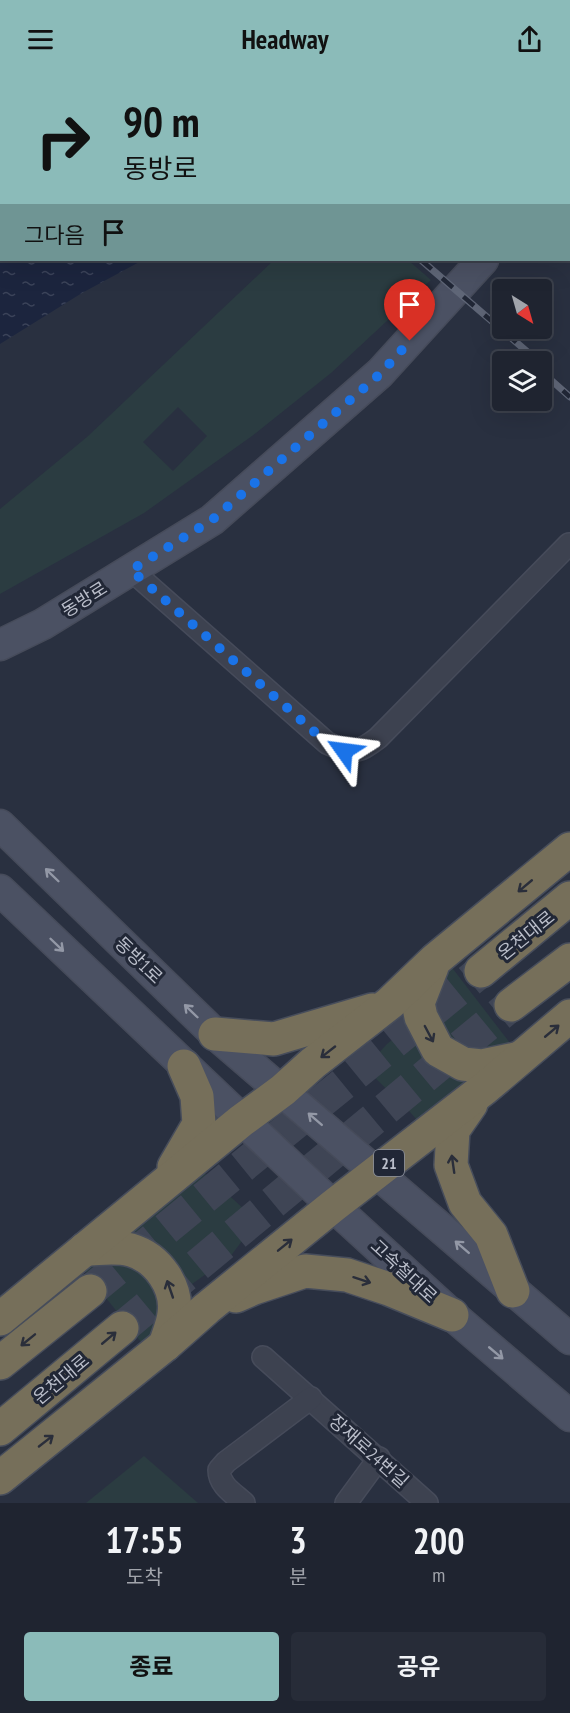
<!DOCTYPE html>
<html lang="ko">
<head>
<meta charset="utf-8">
<style>
	:root { --surface:#1f2430; --page:#272c38; --text:#f1f3f6; --muted:#a1a4ab; --line:#3c414c; --accent:#8bbbb9 }
	body { margin:0; font-family:"PT Sans Narrow","Noto Sans KR",sans-serif; background:var(--page); color:var(--text); height:100vh; display:flex; flex-direction:column; font-size:22px; white-space:nowrap }
	* { box-sizing:border-box; margin:0 }
	p { font-size:20px; color:var(--muted) }
	.icon { flex:none; width:33px; height:33px; fill:none; stroke:currentColor; stroke-width:2; stroke-linecap:round; stroke-linejoin:round }
	.map { position:relative; height:1425px; overflow:hidden }
	.panel { display:flex; flex-direction:column; background:var(--surface); flex:1 }
	.panel>* { flex:none }
	.banner { position:absolute; left:0px; top:0px; width:570px; height:183px; box-shadow:0 6px 24px #0002,0 0 0 2px var(--line); background:#8bbbb9; color:#111; overflow:hidden }
	.needle { width:39px; rotate:143deg }
	.tools { position:absolute; left:492px; top:201px; display:grid; gap:12px }
	.tools a { display:grid; place-items:center; width:60px; height:60px; border-radius:6px; background:var(--surface); box-shadow:0 6px 24px #0002,0 0 0 2px var(--line); font-size:30px }
	.pin { position:absolute; display:grid; place-items:center; width:51px; height:51px; color:#fff; margin:-62px -26px; border-radius:50% 50% 50% 0; rotate:-45deg; box-shadow:0 0 6px #0007 }
	.pin .icon { rotate:45deg }
	.me { position:absolute; width:66px; margin:-33px; rotate:301deg; stroke-linejoin:round; filter:drop-shadow(0 0 4px #0008) }
	.turn { display:flex; align-items:center; gap:21px; height:126px; padding:0 24px; font-size:27px }
	.turn .icon { width:78px; height:78px; stroke-width:2.5 }
	.turn b { display:block; font-size:42px; line-height:51px }
	.then { display:flex; align-items:center; height:57px; padding:0 24px; background:#0003; gap:12px; font-size:22px }
	.eta { display:flex; justify-content:space-evenly; align-items:center; height:102px; text-align:center }
	.eta b { font-size:36px; font-weight:700; line-height:42px }
	.cta { display:flex; gap:12px; margin-top:auto; padding:12px 24px }
	.cta a { flex:1; height:69px; border-radius:6px; background:var(--accent); color:#111; font-size:24px; font-weight:700; line-height:69px; text-align:center }
	.cta a+a { background:var(--page); color:var(--text) }
	header { display:flex; justify-content:space-between; align-items:center; height:78px; padding:0 24px; background:var(--accent); color:#111; font-size:27px; font-weight:700 }
	.map>svg:first-child { display:block }
	.green { fill:#2b3c41; fill-rule:evenodd }
	.water { fill:url(#water-ripples) }
	.lines { fill:none; stroke-linecap:round; stroke-linejoin:round }
	.highway-tunnel { stroke:#3f4555; stroke-width:33; stroke-dasharray:33 16; stroke-linecap:butt }
	.street-casing { stroke:#464b5a; stroke-width:24 }
	.secondary-casing { stroke:#464b5a; stroke-width:33 }
	.highway-casing { stroke:#474d5b; stroke-width:36 }
	.street { stroke:#3d4250; stroke-width:21 }
	.secondary { stroke:#4b5163; stroke-width:30 }
	.highway { stroke:#766f5a; stroke-width:33 }
	.rail-casing { stroke:#5f6677; stroke-width:7 }
	.rail { stroke:#212736; stroke-width:4.5; stroke-dasharray:14; stroke-linecap:butt }
	.oneway { stroke:#9398a6 }
	.oneway2 { stroke:#2a2e3a }
	.route { stroke:#1a73e8; stroke-width:10; stroke-dasharray:0 18 }
	.labels { text-anchor:middle; dominant-baseline:central; stroke-width:6; stroke-linejoin:round; paint-order:stroke }
	.shield { fill:#212736; stroke:#8c919e; stroke-width:1.5 }
	.shield-label { font-size:16px; font-weight:bold; fill:#babeca }
	.street-label { font-size:18px; fill:#babeca; stroke:#212736 }
</style>
</head>
<body>
<header><svg class="icon" aria-label="menu" viewBox="0 0 24 24"><path d="M4 6h16M4 12h16M4 18h16"/></svg>Headway<svg class="icon" aria-label="share" viewBox="0 0 24 24"><path d="M12 15V3M7 8l5-5 5 5M5 13v7h14v-7"/></svg></header>
<div class="map">
<svg width="570" height="1425" viewBox="0 0 570 1425">
	<defs>
		<pattern id="water-ripples" width="26" height="14" patternUnits="userSpaceOnUse" patternTransform="scale(1.5)"><rect width="26" height="14" fill="#1c253e"/><path d="M2 4q2-2 4 0t4 0M15 11q2-2 4 0t4 0" fill="none" stroke="#3b4359"/></pattern>
	</defs>
	<rect width="100%" height="100%" fill="#293040"/>
	<g class="green">
		<polygon points="422,0 570,0 569,9 568,2 421,1"/>
		<path d="M 274,182 L 408,182 L 431,202 L 331,295 L 252,358 L 144,435 L 0,516 L 0,431 L 87,359 ZM 178,329 L 207,358 L 173,393 L 143,364 Z"/>
		<polygon points="450,887 513,969 469,976 451,965 434,934 437,905"/>
		<polygon points="414,944 485,1000 423,1049 410,1034 365,990 387,966"/>
		<path d="M 200,1091 L 257,1143 L 230,1179 L 185,1211 C 180,1176 159,1167 129,1156 Z"/>
		<polygon points="126,1183 156,1208 163,1236 145,1269 83,1191 90,1187"/>
		<polygon points="144,1378 198,1425 86,1425"/>
	</g>
	<polygon class="water" points="0,135 1,135 2,182 143,182 82,215 0,266"/>
	<g class="lines">
		<g class="highway-tunnel">
			<polyline points="90,1213 481,893"/>
			<polyline points="122,1250 511,927"/>
		</g>
		<defs>
			<g id="street">
				<polyline points="68,2 70,0"/>
				<polyline points="0,49 2,48"/>
				<path d="M 131,492 L 327,665 C 351,676 357,676 378,660 L 569,466"/>
				<polyline points="263,1279 427,1425"/>
				<path d="M 244,1425 C 233,1415 219,1407 219,1392 L 226,1384 L 311,1320"/>
				<polyline points="346,1425 379,1380"/>
			</g>
			<g id="secondary">
				<polyline points="568,85 570,82"/>
				<polyline points="0,567 43,546 212,442 380,295 483,182"/>
				<polyline points="0,747 215,956 570,1261"/>
				<polyline points="0,812 333,1128 452,1237 570,1338"/>
			</g>
			<g id="highway">
				<polyline points="432,889 418,925 421,939 438,972 463,986 482,988 520,980"/>
				<polyline points="481,893 570,820"/>
				<polyline points="511,927 570,882"/>
				<polyline points="215,956 274,961 372,932"/>
				<polyline points="471,1026 453,1052 451,1087 465,1125 491,1157 513,1213"/>
				<polyline points="174,1089 199,1046 197,1018 184,988"/>
				<path d="M 85,1171 C 100,1171 116,1168 131,1172 C 158,1180 178,1209 174,1236 C 173,1246 168,1257 165,1267"/>
				<polyline points="236,1218 254,1210 305,1193 347,1197 389,1211 452,1237"/>
				<polyline points="0,1241 241,1043 283,1012 313,985 390,925 435,882 570,771"/>
				<polyline points="0,1285 90,1213"/>
				<polyline points="0,1351 122,1250"/>
				<polyline points="0,1400 165,1267 207,1230 333,1128 485,1010 570,938"/>
			</g>
		</defs>
		<use href="#street" class="street-casing"/>
		<use href="#secondary" class="secondary-casing"/>
		<use href="#highway" class="highway-casing"/>
		<use href="#street" class="street"/>
		<use href="#secondary" class="secondary"/>
		<use href="#highway" class="highway"/>
		<defs>
			<g id="rail">
				<polyline points="208,0 210,2"/>
				<polyline points="421,182 539,284"/>
				<polyline points="542,294 570,319"/>
			</g>
		</defs>
		<use href="#rail" class="rail-casing"/>
		<use href="#rail" class="rail"/>
	</g>
	<defs><path id="oneway-shaft" d="M-6 0H5M1.5-3L5.5 0L1.5 3" fill="none" stroke-width="1.6" stroke-linecap="round" stroke-linejoin="round" transform="scale(1.5)"/></defs>
	<g class="oneway">
		<use href="#oneway-shaft" transform="translate(52 797) rotate(-136)"/>
		<use href="#oneway-shaft" transform="translate(57 867) rotate(44)"/>
		<use href="#oneway-shaft" transform="translate(191 933) rotate(-136)"/>
		<use href="#oneway-shaft" transform="translate(315 1041) rotate(-139)"/>
		<use href="#oneway-shaft" transform="translate(462 1169) rotate(-139)"/>
		<use href="#oneway-shaft" transform="translate(496 1275) rotate(40)"/>
	</g>
	<g class="oneway2">
		<use href="#oneway-shaft" transform="translate(525 808) rotate(140)"/>
		<use href="#oneway-shaft" transform="translate(552 953) rotate(-40)"/>
		<use href="#oneway-shaft" transform="translate(429 956) rotate(62)"/>
		<use href="#oneway-shaft" transform="translate(328 974) rotate(142)"/>
		<use href="#oneway-shaft" transform="translate(453 1086) rotate(-98)"/>
		<use href="#oneway-shaft" transform="translate(285 1167) rotate(-39)"/>
		<use href="#oneway-shaft" transform="translate(362 1202) rotate(18)"/>
		<use href="#oneway-shaft" transform="translate(170 1211) rotate(-109)"/>
		<use href="#oneway-shaft" transform="translate(109 1260) rotate(-40)"/>
		<use href="#oneway-shaft" transform="translate(28 1262) rotate(141)"/>
		<use href="#oneway-shaft" transform="translate(46 1363) rotate(-38)"/>
	</g>
	<g class="lines">
		<polyline class="route" points="344,673 327,665 131,492 212,442 380,296 410,263"/>
	</g>
	<g class="labels">
		<rect class="shield" x="374" y="1072" width="30" height="26" rx="4.5"/>
		<g class="shield-label">
			<text x="389" y="1085">21</text>
		</g>
		<g class="street-label">
			<text transform="translate(84 521) rotate(-32)">동방로</text>
			<text transform="translate(526 857) rotate(-39)">온천대로</text>
			<text transform="translate(139 882) rotate(44)">동방1로</text>
			<text transform="translate(404 1193) rotate(43)">고속철대로</text>
			<text transform="translate(61 1301) rotate(-40)">온천대로</text>
			<text transform="translate(369 1373) rotate(42)">장재로24번길</text>
		</g>
	</g>
</svg>
<div class="tools">
<a><svg class="needle" viewBox="-14 -14 28 28"><path d="M0-13l5 13h-10z" fill="#e53935"/><path d="M0 13l5-13h-10z" fill="#a1a4ab"/></svg></a>
<a><svg class="icon" aria-label="layers" viewBox="0 0 24 24"><path d="M12 4l9 5-9 5-9-5zM3 14l9 5 9-5"/></svg></a>
</div>
<div class="pin" style="left:410px;top:263px;background:#d93025"><svg class="icon" aria-label="arrive" viewBox="0 0 24 24"><path d="M6 21V4h12l-3 4 3 4H6"/></svg></div>
<svg class="me" style="left:344px;top:673px" viewBox="-20 -20 40 40"><path d="M0-17L14 15 0 8-14 15z" fill="#1a73e8" stroke="#fff" stroke-width="4"/></svg>
<div class="banner">
<div class="turn"><svg class="icon" aria-label="right" viewBox="0 0 24 24"><path d="M7 20v-9h11M14 6l5 5-5 5"/></svg><div><b>90 m</b>동방로</div></div>
<div class="then">그다음<svg class="icon" aria-label="arrive" viewBox="0 0 24 24"><path d="M6 21V4h12l-3 4 3 4H6"/></svg></div>
</div>
</div>
<section class="panel">
<div class="eta">
<div><b>17:55</b><p>도착</p></div>
<div><b>3</b><p>분</p></div>
<div><b>200</b><p>m</p></div>
</div>
<div class="cta"><a>종료</a><a>공유</a></div>
</section>
</body>
</html>
